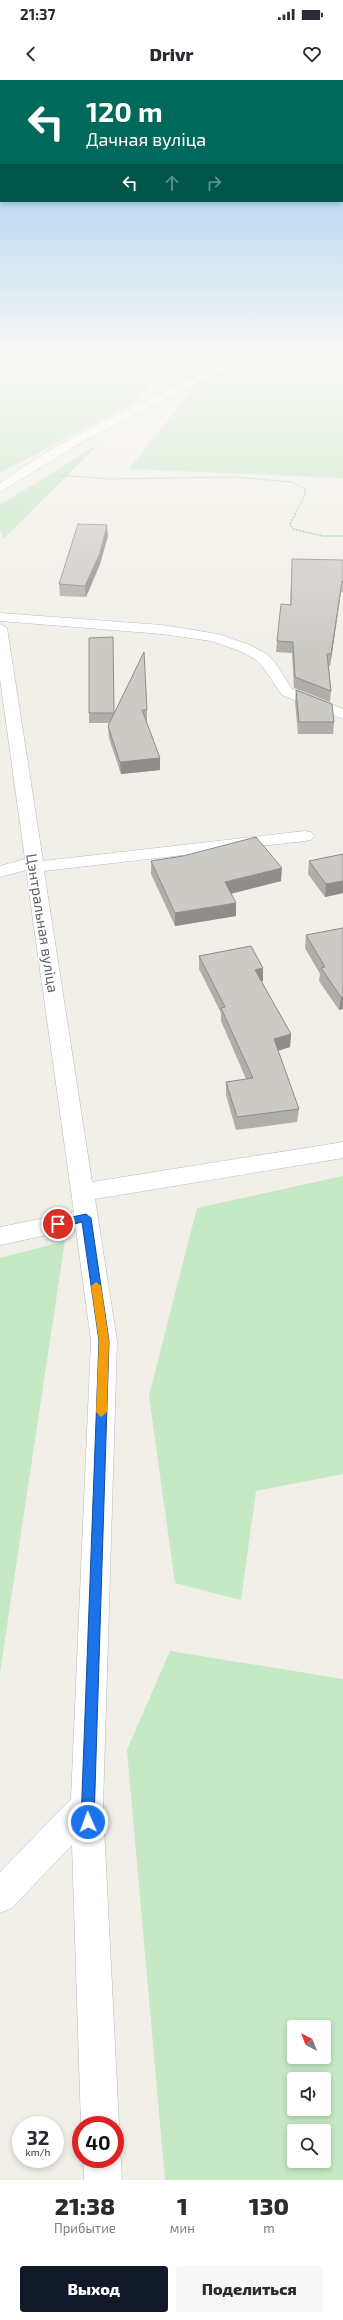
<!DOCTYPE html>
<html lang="ru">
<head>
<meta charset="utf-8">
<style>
	:root { --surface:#fff; --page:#f7f7f7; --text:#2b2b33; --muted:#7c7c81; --accent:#111827 }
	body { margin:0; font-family:"Exo 2",sans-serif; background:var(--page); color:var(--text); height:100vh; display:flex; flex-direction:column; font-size:15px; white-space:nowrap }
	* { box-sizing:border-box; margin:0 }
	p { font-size:13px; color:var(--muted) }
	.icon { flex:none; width:22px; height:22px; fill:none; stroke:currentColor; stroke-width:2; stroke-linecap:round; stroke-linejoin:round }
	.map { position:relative; height:2100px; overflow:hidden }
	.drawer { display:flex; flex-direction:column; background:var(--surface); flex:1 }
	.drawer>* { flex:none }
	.hud { position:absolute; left:0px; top:0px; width:343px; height:122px; box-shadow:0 2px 6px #0003; background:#00695c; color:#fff; overflow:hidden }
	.needle { width:26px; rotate:318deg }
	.tools { position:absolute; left:287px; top:1940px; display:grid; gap:8px }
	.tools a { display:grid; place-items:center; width:44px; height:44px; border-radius:4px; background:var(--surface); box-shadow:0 2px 6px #0003; font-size:20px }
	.speed { position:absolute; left:12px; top:2036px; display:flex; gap:8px; font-size:20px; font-weight:700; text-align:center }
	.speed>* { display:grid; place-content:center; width:52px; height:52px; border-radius:50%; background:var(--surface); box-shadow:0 2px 6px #0003; line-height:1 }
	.speed small { font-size:10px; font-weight:400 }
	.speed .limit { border:6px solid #d22; background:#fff; color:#111 }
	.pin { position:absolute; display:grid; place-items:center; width:34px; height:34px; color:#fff; margin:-17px; border:2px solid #fff; border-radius:50%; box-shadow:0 1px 4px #0007 }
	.me { position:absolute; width:44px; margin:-22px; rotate:358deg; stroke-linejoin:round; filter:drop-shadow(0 0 3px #0008) }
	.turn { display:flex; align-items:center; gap:14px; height:84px; padding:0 20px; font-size:18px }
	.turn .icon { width:52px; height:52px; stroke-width:2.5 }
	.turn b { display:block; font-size:28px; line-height:34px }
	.lanes { display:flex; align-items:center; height:38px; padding:0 20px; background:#0003; justify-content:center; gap:20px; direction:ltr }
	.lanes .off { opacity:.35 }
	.eta { display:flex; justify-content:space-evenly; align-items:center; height:68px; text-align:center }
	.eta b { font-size:24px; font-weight:800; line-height:28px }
	.cta { display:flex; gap:8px; margin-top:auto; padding:8px 20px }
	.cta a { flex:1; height:46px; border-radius:4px; background:var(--accent); color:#fff; font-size:16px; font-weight:800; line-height:46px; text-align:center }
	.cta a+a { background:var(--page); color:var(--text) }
	.status { display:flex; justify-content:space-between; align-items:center; height:28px; padding:0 20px; background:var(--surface); direction:ltr }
	.status svg { height:11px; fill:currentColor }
	header { display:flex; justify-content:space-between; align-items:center; height:52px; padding:0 20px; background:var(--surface); font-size:18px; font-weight:800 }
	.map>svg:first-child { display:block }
	.green { fill:#c5e8c5; fill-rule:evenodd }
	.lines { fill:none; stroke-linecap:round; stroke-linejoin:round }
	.minor-casing { stroke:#b5b8bc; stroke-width:1 }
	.path-far1 { stroke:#9cc7a9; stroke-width:1; stroke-dasharray:2 1; stroke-linecap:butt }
	.path { stroke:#9cc7a9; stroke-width:1.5; stroke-dasharray:2.5 1; stroke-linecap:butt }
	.minor { fill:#fff; fill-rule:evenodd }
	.wall { fill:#afaea9 }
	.shaded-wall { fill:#8f8d8a }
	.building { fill:#cccac5; stroke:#8f8d8a }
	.route { fill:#1a73e8; stroke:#114b97 }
	.slow { fill:#f59e0b }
	.labels { text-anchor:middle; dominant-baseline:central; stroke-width:3; stroke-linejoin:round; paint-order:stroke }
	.street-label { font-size:15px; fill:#5f6368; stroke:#fff }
</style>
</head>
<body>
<div class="status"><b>21:37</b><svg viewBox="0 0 49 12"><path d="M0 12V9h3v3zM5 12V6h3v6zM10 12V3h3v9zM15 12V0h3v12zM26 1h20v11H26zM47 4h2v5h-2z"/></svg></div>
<header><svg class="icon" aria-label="back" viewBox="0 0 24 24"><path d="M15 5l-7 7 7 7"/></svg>Drivr<svg class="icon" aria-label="heart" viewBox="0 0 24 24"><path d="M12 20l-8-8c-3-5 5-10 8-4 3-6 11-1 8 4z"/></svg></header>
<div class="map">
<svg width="343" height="2100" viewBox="0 0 343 2100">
	<rect width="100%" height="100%" fill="#f1efe8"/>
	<g class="green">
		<polygon points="0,275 175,275 133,323 0,393"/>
		<polygon points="220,275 343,275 343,398 129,389"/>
		<polygon points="100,363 3,459 0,449 0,425"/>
		<polygon points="343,1096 343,1394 256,1411 241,1520 175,1503 149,1316 197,1128"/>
		<polygon points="65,1161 0,1592 0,1178"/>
		<path d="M 170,1571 L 343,1599 L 343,2100 L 165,2100 L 127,1670 ZM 294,1947 L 324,1947 L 324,1977 L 294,1977 ZM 294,1999 L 324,1999 L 324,2029 L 294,2029 ZM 294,2051 L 324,2051 L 324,2081 L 294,2081 Z"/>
	</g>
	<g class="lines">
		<defs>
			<g id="minor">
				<path d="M 238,275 L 251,275 L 89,358 L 0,412 L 0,403 C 73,351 158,315 238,275 Z"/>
				<polygon points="0,533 162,545 218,554 250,565 265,573 274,581 292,609 343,629 343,639 282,615 263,587 255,579 240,571 211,561 162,554 0,541"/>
				<polygon points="0,544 7,548 43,781 305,751 311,752 314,756 311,760 305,761 44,791 92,1102 343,1062 343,1078 95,1119 117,1261 103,1726 119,2045 115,2054 115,2045 81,2045 72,1765 12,1828 0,1833 0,1792 71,1719 91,1261 76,1149 0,1165 0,1147 74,1132 26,790 0,797 0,786 25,779 0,599"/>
				<polygon points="116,2065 121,2079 122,2100 84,2100 83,2079 115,2079"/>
			</g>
		</defs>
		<use href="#minor" class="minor-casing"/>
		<polyline class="path-far1" points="60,395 110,399 234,397 292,402 305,409 305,415 295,434"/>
		<polyline class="path" points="296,433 290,444 293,449 323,456 343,456"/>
		<use href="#minor" class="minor"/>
	</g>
	<g class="wall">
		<polygon points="108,456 100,484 86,517 60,516 59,504"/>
		<polygon points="292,479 343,480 343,513 341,512 330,586 329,586 331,611 330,622 294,608 292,573 276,572 277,561 290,525"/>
		<polygon points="89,558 114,633 147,630 147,641 146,642 160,678 160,690 121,694 109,658 108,646 110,643 89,643"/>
		<polygon points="296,610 334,642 333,654 298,654 295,622"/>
		<polygon points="343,774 343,813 325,817 308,794 309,781"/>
		<polygon points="151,781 281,801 231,814 236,823 236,836 175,846 151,794"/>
		<polygon points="343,848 343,929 339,930 319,901 320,894 305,868 306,855"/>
		<polygon points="199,876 263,888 263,901 261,901 291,954 290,967 278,971 299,1029 297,1042 236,1050 226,1015 226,1002 246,999 221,941 221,933 199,889"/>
	</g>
	<g class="shaded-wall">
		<polygon points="107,445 108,456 100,484 86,517 85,506"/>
		<polygon points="342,501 341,512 330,586 331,574"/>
		<polygon points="160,678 160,690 121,694 120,682"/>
		<polygon points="282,788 281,801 225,815 225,802"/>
		<polygon points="343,801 343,813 325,817 326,804"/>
		<polygon points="236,823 236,836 175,846 175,833"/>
		<polygon points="263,888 263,901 254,903 255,890"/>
		<polygon points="341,917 343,917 343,929 339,930"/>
		<polygon points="291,954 290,967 273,972 274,959"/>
	</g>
	<g class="building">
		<polygon points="78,444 107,445 100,473 85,506 59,504"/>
		<polygon points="292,479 343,480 343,502 342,501 331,574 327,574 331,611 295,597 293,562 277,561 281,524 291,525"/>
		<polygon points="113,557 114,633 89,633 89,558"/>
		<polygon points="144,572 147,630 142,630 160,678 120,682 108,646"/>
		<polygon points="296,610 332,624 334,642 299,642"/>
		<polygon points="256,757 282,788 225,802 236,823 175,833 151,781 183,776"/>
		<polygon points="343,774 343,801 326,804 309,781"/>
		<polygon points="343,848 343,917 341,917 321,888 325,887 306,855"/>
		<polygon points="251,866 263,888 255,890 291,954 274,959 299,1029 237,1037 226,1002 253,998 221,928 225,927 199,876"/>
	</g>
	<linearGradient id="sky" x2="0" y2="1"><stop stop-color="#8fc3f1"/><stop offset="0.48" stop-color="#f9f8f5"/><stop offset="1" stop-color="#f9f8f5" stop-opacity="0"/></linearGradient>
	<rect width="343" height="569" fill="url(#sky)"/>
	<polygon class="route" points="86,1134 91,1138 109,1261 94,1742 92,1747 88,1749 83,1747 81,1742 99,1261 82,1142 58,1148 53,1144 58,1140"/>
	<polygon class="slow" points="96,1202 101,1206 109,1261 107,1332 101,1337 96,1332 99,1261 91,1206"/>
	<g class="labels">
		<g class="street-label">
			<text transform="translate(43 843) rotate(81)">Цэнтральная вуліца</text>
		</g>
	</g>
</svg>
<div class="tools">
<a><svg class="needle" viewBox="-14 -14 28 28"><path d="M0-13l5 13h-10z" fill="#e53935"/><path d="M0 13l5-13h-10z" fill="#7c7c81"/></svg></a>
<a><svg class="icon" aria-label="sound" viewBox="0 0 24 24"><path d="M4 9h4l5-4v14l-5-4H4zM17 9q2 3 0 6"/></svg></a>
<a><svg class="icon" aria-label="search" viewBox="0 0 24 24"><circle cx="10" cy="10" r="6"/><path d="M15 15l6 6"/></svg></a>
</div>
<div class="speed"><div>32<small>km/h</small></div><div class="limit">40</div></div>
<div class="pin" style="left:58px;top:1144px;background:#d93025"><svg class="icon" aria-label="arrive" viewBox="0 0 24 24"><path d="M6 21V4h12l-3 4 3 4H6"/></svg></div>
<svg class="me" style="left:88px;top:1742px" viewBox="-20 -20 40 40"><circle r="17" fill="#1a73e8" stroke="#fff" stroke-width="3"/><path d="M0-11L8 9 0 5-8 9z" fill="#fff"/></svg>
<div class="hud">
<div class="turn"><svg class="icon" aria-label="left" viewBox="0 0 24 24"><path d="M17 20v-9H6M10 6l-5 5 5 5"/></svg><div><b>120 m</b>Дачная вуліца</div></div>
<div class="lanes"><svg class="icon" aria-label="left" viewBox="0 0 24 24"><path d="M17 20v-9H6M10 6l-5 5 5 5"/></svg><svg class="icon off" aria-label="ahead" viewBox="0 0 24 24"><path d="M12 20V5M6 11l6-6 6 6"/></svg><svg class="icon off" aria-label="right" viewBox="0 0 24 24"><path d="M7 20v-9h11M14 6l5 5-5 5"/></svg></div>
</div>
</div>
<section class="drawer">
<div class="eta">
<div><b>21:38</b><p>Прибытие</p></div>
<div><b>1</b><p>мин</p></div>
<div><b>130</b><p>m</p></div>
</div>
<div class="cta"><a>Выход</a><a>Поделиться</a></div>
</section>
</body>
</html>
